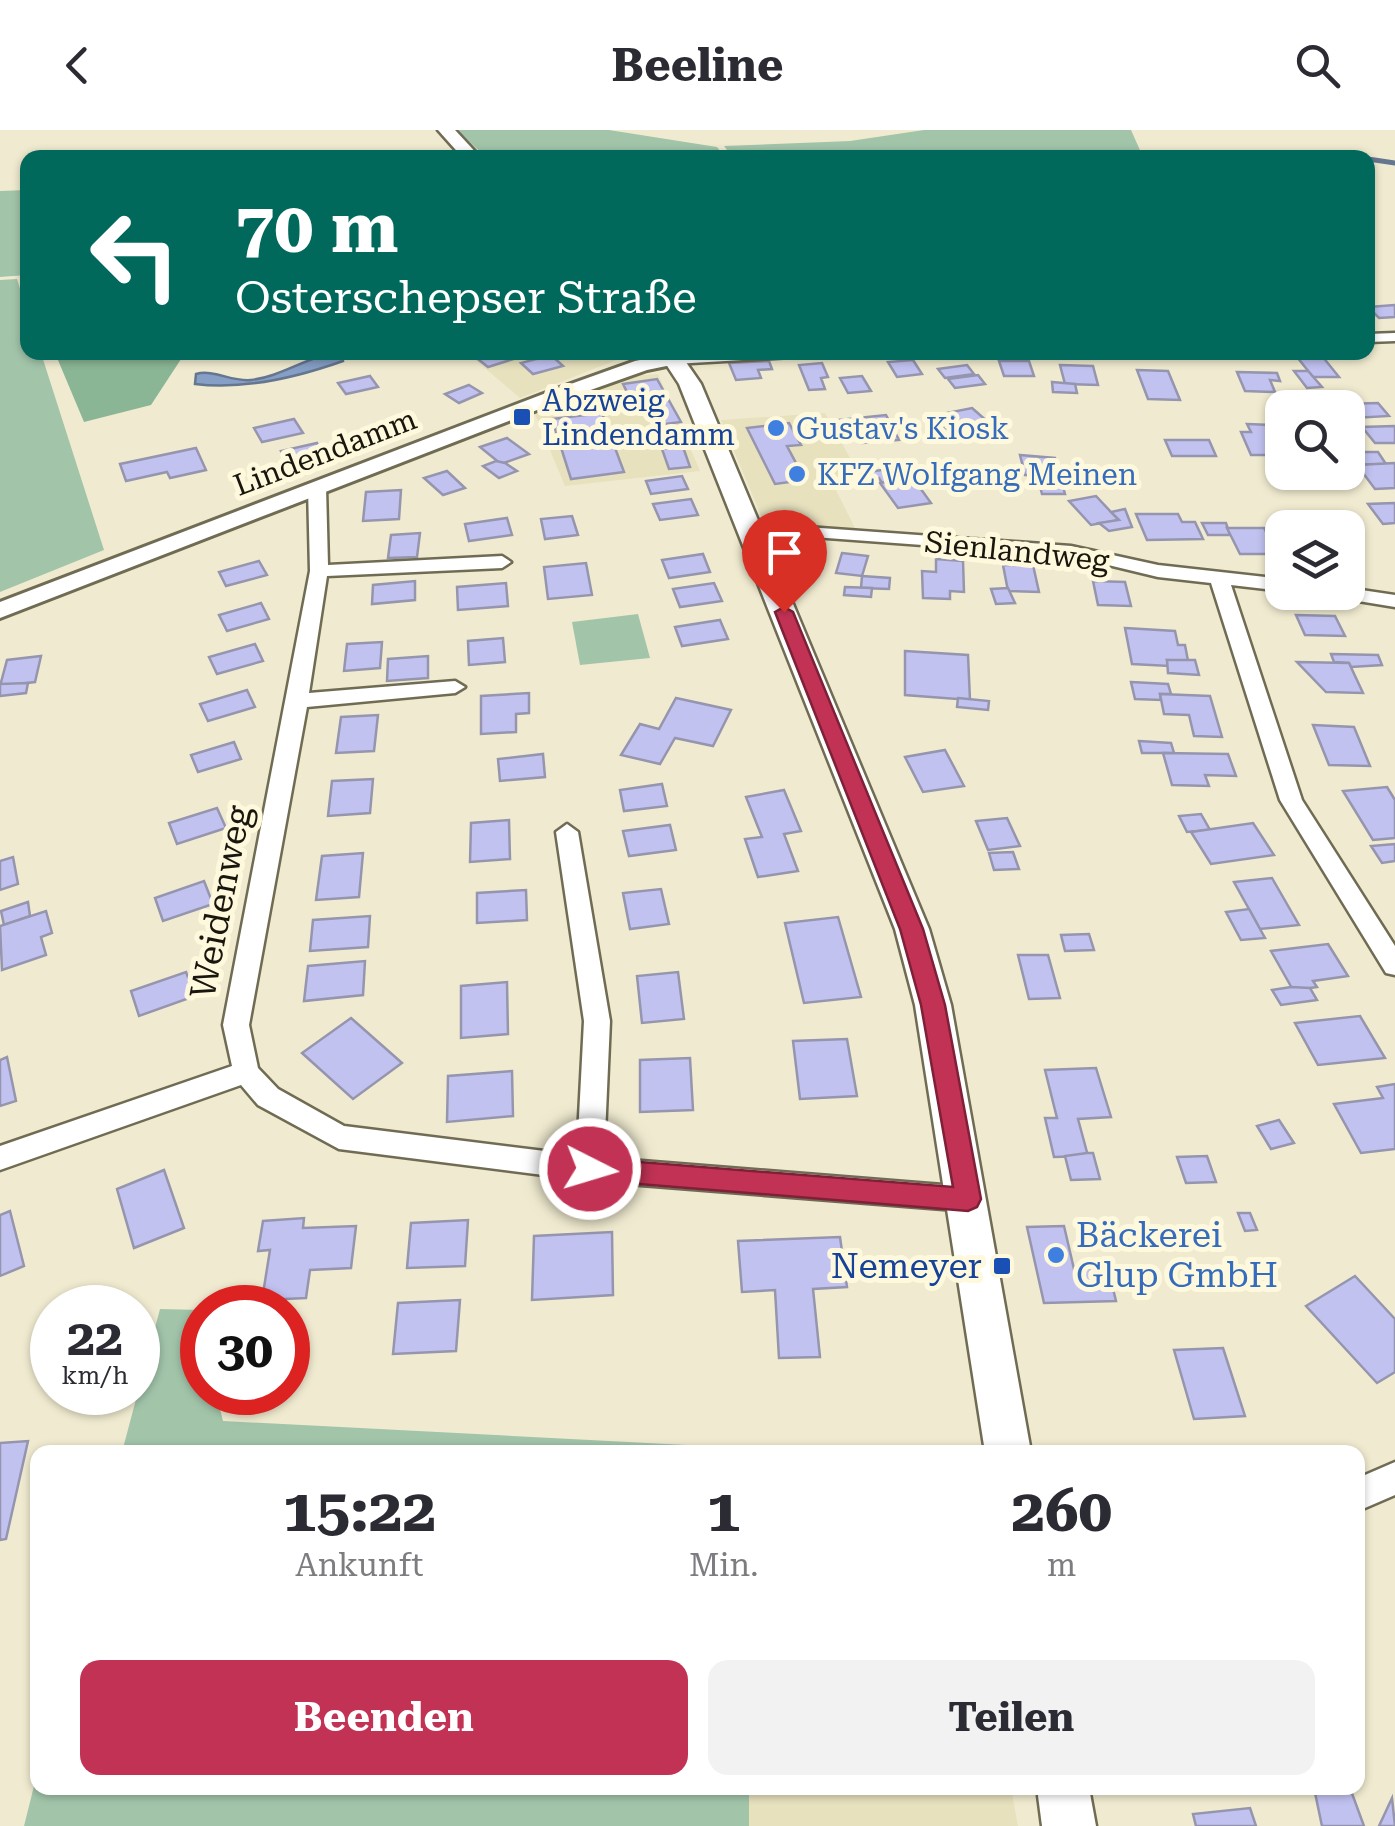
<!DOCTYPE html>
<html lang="de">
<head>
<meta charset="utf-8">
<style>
	:root { --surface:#fff; --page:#f2f2f3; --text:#2b2b33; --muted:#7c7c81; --accent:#c23255 }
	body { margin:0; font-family:"Roboto Serif",serif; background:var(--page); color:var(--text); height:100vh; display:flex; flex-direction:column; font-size:38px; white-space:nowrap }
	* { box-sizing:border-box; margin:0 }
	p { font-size:32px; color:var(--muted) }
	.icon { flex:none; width:55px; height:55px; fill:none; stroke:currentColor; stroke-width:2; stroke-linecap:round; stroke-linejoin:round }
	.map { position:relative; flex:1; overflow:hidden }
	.drawer { position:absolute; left:30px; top:1315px; width:1335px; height:350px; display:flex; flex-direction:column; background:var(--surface); border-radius:20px; box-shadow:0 2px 8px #0004 }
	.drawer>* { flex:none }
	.top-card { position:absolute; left:20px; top:20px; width:1355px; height:210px; border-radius:20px; box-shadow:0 2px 8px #0004; background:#00695c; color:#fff; overflow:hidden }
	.buttons { position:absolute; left:1265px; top:260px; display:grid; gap:20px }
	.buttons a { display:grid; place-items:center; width:100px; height:100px; border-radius:20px; background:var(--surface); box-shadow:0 2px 8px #0004; font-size:50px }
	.speed { position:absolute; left:30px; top:1155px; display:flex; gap:20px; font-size:50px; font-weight:700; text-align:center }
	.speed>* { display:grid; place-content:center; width:130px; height:130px; border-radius:50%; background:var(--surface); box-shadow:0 2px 8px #0004; line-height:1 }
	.speed small { font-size:25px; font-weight:400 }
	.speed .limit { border:15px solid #d22; background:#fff; color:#111 }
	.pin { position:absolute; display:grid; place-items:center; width:85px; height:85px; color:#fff; margin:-102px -42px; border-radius:50% 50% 50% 0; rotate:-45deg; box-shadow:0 0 10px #0007 }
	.pin .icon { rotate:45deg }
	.me { position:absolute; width:110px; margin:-55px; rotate:95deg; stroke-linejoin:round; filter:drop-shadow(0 0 8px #0008) }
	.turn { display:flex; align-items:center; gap:35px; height:210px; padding:0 50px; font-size:45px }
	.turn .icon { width:130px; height:130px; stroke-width:2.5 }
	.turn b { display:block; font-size:70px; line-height:85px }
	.eta { display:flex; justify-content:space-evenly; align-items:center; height:170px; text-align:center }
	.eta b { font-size:60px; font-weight:700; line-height:70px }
	.primary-button { display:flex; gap:20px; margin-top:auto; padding:20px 50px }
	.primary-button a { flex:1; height:115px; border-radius:20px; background:var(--accent); color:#fff; font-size:40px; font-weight:700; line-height:115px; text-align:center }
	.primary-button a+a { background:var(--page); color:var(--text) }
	header { display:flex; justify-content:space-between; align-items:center; height:130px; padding:0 50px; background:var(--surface); font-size:45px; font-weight:700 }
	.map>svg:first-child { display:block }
	.built { fill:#e7e1be }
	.green { fill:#a2c5aa }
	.forest { fill:#8bb695 }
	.water { fill:#869fc7; stroke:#65768f; stroke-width:2.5 }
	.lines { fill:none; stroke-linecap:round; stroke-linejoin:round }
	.stream { stroke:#65768f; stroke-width:5 }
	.building { fill:#c2c2f1; stroke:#9595ae; stroke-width:2.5 }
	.minor-casing { stroke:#706c54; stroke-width:5 }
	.tertiary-casing { stroke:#706c54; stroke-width:6 }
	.secondary-casing { stroke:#706c54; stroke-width:5 }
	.minor { fill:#fff; fill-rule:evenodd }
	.tertiary { fill:#fff; fill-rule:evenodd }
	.secondary { fill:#fff; fill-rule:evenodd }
	.route { fill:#c23255; stroke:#7e2037; stroke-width:2.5 }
	.transit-dot { fill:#1a4fb4; stroke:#fef9dd; stroke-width:4 }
	.shop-dot { fill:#3f7fe0; stroke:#fef9dd; stroke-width:4 }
	.labels { text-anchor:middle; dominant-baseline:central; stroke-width:10; stroke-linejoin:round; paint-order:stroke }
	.far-transit-label { font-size:30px; fill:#164399; stroke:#fef9dd; text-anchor:start }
	.far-shop-label { font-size:30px; fill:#366cbe; stroke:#fef9dd; text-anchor:start }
	.far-street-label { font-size:30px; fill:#18160d; stroke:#fef9dd }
	.street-label { font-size:35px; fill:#18160d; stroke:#fef9dd }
	.shop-label { font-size:35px; fill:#366cbe; stroke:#fef9dd; text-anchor:start }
	.transit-label { font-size:35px; fill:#164399; stroke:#fef9dd; text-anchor:end }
</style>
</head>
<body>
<header><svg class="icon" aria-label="back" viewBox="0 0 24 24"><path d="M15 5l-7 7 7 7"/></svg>Beeline<svg class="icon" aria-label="search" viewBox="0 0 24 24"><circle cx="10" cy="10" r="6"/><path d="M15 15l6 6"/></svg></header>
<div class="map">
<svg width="1395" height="1696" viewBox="0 0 1395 1696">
	<rect width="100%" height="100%" fill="#f0ebd0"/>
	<g class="built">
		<polygon points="467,223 634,223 520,268"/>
		<polygon points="658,244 700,341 565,356 535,284 632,246"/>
		<polygon points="825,283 859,344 836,360 857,402 765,395 721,290"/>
		<polygon points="749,1658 1011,1658 1018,1696 749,1696"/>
	</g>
	<g class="green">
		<polygon points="456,0 609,0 717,17 725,27 486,27"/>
		<polygon points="924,0 1131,0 1143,27 733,28 724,16 850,11"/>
		<polygon points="27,60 27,145 0,147 0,61"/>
		<polygon points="17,149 27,181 28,222 41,223 104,420 0,462 0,150"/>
		<polygon points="638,484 650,528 580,535 572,492"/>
		<polygon points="160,1179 202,1180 202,1262 216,1263 223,1291 744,1318 745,1322 122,1322"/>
		<polygon points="37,1644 38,1658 749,1658 749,1696 24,1696"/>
	</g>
	<polygon class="forest" points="55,223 185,223 151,275 84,292"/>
	<path class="water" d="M 329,224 L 342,227 L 343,231 C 298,247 243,260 195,254 L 196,244 C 214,239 231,252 251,250 C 279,247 302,230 329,224 Z"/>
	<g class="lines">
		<polyline class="stream" points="1368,29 1395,33"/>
	</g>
	<g class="building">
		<polygon points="1395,175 1395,187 1379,188 1368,177"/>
		<polygon points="469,222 536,222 488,237"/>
		<polygon points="551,225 563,236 533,244 521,233"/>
		<polygon points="1322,226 1339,247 1313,247 1297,227"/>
		<polygon points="913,230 922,244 897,247 888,232"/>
		<polygon points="769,231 772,239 758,240 761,248 736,250 729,233"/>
		<polygon points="999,231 1029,231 1034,246 1004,246"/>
		<polygon points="822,233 828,247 821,248 825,259 809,260 799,235"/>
		<polygon points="967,235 974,244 945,248 938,239"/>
		<polygon points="1060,235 1093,236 1098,255 1065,254"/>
		<polygon points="1137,240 1168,241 1180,270 1148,269"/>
		<polygon points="1294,241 1308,241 1322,257 1307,258"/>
		<polygon points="1237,242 1277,243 1280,251 1270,250 1275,262 1245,261"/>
		<polygon points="978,245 985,254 955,258 948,249"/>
		<polygon points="370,246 378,257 346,264 338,253"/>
		<polygon points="862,246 871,261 848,263 840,248"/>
		<polygon points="657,249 681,292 657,295 647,277 605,283 599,270 629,266 623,254"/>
		<polygon points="1052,252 1075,254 1077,263 1053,262"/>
		<polygon points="469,255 482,263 459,273 445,264"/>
		<polygon points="1378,273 1389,286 1353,288 1343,274"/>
		<polygon points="972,278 988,292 948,300 932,286"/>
		<polygon points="602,283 624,342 571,349 552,289"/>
		<polygon points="886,285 899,310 862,313 856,302 845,303 838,290"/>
		<polygon points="294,289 303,303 262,312 254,298"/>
		<polygon points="789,293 801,315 787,316 805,350 775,354 747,298"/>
		<polygon points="1247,294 1272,295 1282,325 1251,325 1241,302 1251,302"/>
		<polygon points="1395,296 1395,313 1375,313 1362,297"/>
		<polygon points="507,308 529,324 501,334 480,317"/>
		<polygon points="1165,310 1209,310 1216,326 1172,326"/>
		<polygon points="317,313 324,326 288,334 281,321"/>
		<polygon points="683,317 690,337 669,339 662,319"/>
		<polygon points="196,318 206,340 170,348 167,342 126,351 120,334"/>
		<polygon points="1349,322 1378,322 1386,334 1357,335"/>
		<polygon points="1020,325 1055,328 1058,346 1025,345"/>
		<polygon points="496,331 505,333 517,341 499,348 483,336"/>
		<polygon points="1395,333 1395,358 1375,359 1357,335"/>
		<polygon points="891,339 899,350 882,353 879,348 869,349 865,342"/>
		<polygon points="447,341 465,358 443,365 424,348"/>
		<polygon points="1037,345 1060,346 1065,364 1042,364"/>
		<polygon points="682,346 688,359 651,364 646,351"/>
		<polygon points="913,348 931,373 898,378 880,353"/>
		<polygon points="401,360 399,389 363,391 366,362"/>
		<polygon points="1096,366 1111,382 1119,390 1091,395 1069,371"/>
		<polygon points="691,369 698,385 660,390 653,374"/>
		<polygon points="1395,373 1395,393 1383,394 1368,374"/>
		<polygon points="1125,379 1132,397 1109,401 1099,393 1119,390 1111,382"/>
		<polygon points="1136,384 1178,384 1182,392 1195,392 1203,409 1147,410"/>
		<polygon points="572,386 578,405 545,409 541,389"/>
		<polygon points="507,388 512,405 469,411 465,394"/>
		<polygon points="1202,393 1226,393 1230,405 1208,405"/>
		<polygon points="1227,398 1264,398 1278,424 1240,424"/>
		<polygon points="420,403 417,427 388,428 391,405"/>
		<polygon points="842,423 868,426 862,446 836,443"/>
		<polygon points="703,424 710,442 669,448 662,430"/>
		<polygon points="936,429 963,431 964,462 950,461 950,469 923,468 922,441 936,442"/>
		<polygon points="259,431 267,445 226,456 219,442"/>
		<polygon points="586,433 592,465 548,469 544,437"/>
		<polygon points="1003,435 1033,435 1039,462 1008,461"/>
		<polygon points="862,446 890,448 889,459 861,458"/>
		<polygon points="415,451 415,470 372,474 373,455"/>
		<polygon points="1093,451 1125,452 1131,476 1098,475"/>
		<polygon points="506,453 508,476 458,480 457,457"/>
		<polygon points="714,453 722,471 680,477 673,459"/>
		<polygon points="845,457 872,458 871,467 844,465"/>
		<polygon points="1008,458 1015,473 996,474 991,459"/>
		<polygon points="261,473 269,489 227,501 219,485"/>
		<polygon points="1296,485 1335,486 1345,506 1305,505"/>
		<polygon points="720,490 728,509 682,516 675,497"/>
		<polygon points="1125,498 1175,501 1178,515 1185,515 1188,531 1167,530 1169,536 1132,534"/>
		<polygon points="503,508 505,532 469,535 468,511"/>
		<polygon points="382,512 380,538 344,541 347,514"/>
		<polygon points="255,514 263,531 217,544 209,527"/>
		<polygon points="905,521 968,525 970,570 905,565"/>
		<polygon points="1331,524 1378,525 1382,535 1351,537 1349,533 1334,532"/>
		<polygon points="41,526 35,552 0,556 7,530"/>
		<polygon points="428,526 428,548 387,551 388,529"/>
		<polygon points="1167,530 1195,530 1199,545 1168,543"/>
		<polygon points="1297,532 1349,533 1363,563 1326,562"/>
		<polygon points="1131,552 1168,554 1171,564 1160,564 1161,570 1135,569"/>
		<polygon points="28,553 26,563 0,566 0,554"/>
		<polygon points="247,560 255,577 208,591 200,574"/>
		<polygon points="529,563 529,583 516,584 516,602 481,604 481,566"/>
		<polygon points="1160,564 1210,566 1222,607 1194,606 1189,585 1164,584"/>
		<polygon points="676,568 731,580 713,616 675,608 660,634 621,625 640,594 659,599"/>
		<polygon points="958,568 989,571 988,580 957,577"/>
		<polygon points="378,585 374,621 336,623 341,587"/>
		<polygon points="1313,595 1354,597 1370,636 1329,635"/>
		<polygon points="1139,611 1171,613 1174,623 1142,623"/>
		<polygon points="234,612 241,629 198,642 191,625"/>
		<polygon points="945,620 964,656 923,662 905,627"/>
		<polygon points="1163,623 1228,624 1236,646 1205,645 1209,656 1172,655"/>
		<polygon points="543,624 545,647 500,651 498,629"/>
		<polygon points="373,649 370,683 328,686 332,651"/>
		<polygon points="662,654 667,676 624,681 620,660"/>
		<polygon points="1387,657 1395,670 1395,708 1373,710 1343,661"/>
		<polygon points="784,660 801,701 784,704 798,741 758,747 745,709 762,707 746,667"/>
		<polygon points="217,678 226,698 177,714 169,693"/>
		<polygon points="1201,684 1210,700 1187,702 1179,686"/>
		<polygon points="1007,688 1020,716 988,720 976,691"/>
		<polygon points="509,690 510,729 470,732 471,693"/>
		<polygon points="1253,693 1274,725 1211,734 1191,702"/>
		<polygon points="670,695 676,720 629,726 623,701"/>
		<polygon points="1395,714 1395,731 1382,733 1371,716"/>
		<polygon points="1013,722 1019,739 994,740 989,723"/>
		<polygon points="363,723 359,767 316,770 322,726"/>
		<polygon points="13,727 18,754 0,760 0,731"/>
		<polygon points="1272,748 1299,795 1260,799 1234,752"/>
		<polygon points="204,751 213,774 163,791 155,768"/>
		<polygon points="661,759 669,794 630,799 623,763"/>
		<polygon points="526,760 527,790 477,793 477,763"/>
		<polygon points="28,772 30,786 4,795 1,781"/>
		<polygon points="1249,779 1260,799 1265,808 1241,810 1226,782"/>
		<polygon points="46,781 52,803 41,807 46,825 2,840 0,796"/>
		<polygon points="370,786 368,817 310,821 313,790"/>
		<polygon points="838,787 861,867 804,873 785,793"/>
		<polygon points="1089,804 1094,820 1065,821 1061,805"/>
		<polygon points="1328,814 1348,846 1313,851 1317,857 1310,858 1293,860 1271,821"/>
		<polygon points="1018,825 1048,825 1060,868 1029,869"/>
		<polygon points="365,831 363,865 304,871 308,836"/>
		<polygon points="186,842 195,866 139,886 131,861"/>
		<polygon points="678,842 684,889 642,893 637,846"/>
		<polygon points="507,852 508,904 461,908 461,856"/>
		<polygon points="1291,857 1310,858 1317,870 1281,875 1272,860"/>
		<polygon points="1360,886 1385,928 1318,935 1295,893"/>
		<polygon points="351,888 402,933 353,969 302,923"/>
		<polygon points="847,909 857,966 800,969 793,911"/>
		<polygon points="7,927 16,971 0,976 0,930"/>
		<polygon points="690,928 693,980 640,982 640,930"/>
		<polygon points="1096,938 1111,987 1078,989 1088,1026 1054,1027 1045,988 1057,988 1045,940"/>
		<polygon points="512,941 513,986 447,992 448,946"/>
		<polygon points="1395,954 1395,1019 1361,1023 1334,974 1383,968 1377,957"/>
		<polygon points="1279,990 1294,1013 1271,1019 1257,996"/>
		<polygon points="1087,1023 1093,1023 1100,1049 1071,1050 1065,1026"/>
		<polygon points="1207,1026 1216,1052 1186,1053 1177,1027"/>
		<polygon points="164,1040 184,1098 134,1118 117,1059"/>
		<polygon points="10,1081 24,1136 0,1146 0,1085"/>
		<polygon points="1238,1083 1250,1083 1257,1100 1245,1101"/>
		<polygon points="304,1088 303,1098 356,1096 351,1138 310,1140 306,1168 262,1170 270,1120 258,1121 263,1091"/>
		<polygon points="468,1090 465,1136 407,1138 411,1093"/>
		<polygon points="1064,1096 1074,1139 1108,1138 1116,1171 1044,1173 1027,1097"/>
		<polygon points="612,1102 613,1165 532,1170 534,1106"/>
		<polygon points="840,1107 847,1157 813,1159 820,1227 779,1228 775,1160 742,1162 738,1111"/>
		<polygon points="1355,1146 1395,1189 1395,1242 1377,1253 1306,1176"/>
		<polygon points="460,1170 456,1221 393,1224 398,1173"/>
		<polygon points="1223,1218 1245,1286 1194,1289 1174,1220"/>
		<polygon points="28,1311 6,1409 0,1410 0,1313"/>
		<polygon points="1314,1658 1350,1658 1364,1696 1322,1696"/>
		<polygon points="1392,1668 1395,1696 1379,1696"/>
		<polygon points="1250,1678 1256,1696 1196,1696 1193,1684"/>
	</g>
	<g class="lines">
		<defs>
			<g id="minor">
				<polygon points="1395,203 1395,211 1368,212 1368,204"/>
				<path d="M 799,222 L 792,227 L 674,234 L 666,229 C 689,214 769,222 799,222 Z"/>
				<polygon points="317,352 326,357 328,435 502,426 511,432 502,438 327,446 309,563 455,551 465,557 455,563 307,577 249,895 258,938 278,959 344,996 577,1025 584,891 556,702 567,694 578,702 610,891 604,1028 968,1057 978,1060 982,1069 978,1078 968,1081 590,1051 339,1019 258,975 241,955 0,1040 0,1016 232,936 223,895 310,441 308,357"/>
				<polygon points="751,393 1071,416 1158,435 1282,449 1282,461 1231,455 1302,670 1395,816 1395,845 1386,843 1280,670 1211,453 1158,447 1071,426 745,402 745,394"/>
				<polygon points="1348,458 1395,465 1395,477 1340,468 1331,462 1348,462"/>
				<polygon points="1395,1332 1395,1365 1358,1381 1358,1348"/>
			</g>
			<polygon id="tertiary" points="674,223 681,225 681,233 647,240 568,268 0,488 0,472 554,260 635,231"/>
			<g id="secondary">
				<polygon points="438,0 455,0 481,28 463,28"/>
				<polygon points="658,222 679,222 701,254 929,799 951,875 1031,1322 985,1322 915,875 895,799 679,254"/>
				<polygon points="1037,1658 1089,1658 1096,1696 1042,1696"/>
			</g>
		</defs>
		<use href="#minor" class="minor-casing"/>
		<use href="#tertiary" class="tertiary-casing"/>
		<use href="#secondary" class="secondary-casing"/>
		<use href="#minor" class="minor"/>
		<use href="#tertiary" class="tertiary"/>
		<use href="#secondary" class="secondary"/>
	</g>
	<polygon class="route" points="784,477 793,482 923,799 945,875 981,1069 977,1077 968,1081 590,1050 581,1046 578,1039 581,1031 590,1028 953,1057 921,875 900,799 775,482"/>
	<g class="transit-dot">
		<rect x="512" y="277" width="20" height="20" rx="5"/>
		<rect x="992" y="1126" width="20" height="20" rx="5"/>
	</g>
	<g class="shop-dot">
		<circle cx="776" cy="298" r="10"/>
		<circle cx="797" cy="344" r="10"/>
		<circle cx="1056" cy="1125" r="10"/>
	</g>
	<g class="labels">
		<g class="far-transit-label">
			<text x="542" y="270">Abzweig<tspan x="542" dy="34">Lindendamm</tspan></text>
		</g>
		<g class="far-shop-label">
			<text x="796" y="298">Gustav's Kiosk</text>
			<text x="817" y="344">KFZ Wolfgang Meinen</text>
		</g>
		<g class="far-street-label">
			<text transform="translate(325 322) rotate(-21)">Lindendamm</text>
			<text transform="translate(1017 421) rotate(6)">Sienlandweg</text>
		</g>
		<g class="street-label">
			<text transform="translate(221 772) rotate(-79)">Weidenweg</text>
		</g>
		<g class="shop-label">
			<text x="1076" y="1105">Bäckerei<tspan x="1076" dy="40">Glup GmbH</tspan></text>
		</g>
		<g class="transit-label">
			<text x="982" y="1136">Nemeyer</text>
		</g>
	</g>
</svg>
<div class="buttons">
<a><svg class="icon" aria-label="search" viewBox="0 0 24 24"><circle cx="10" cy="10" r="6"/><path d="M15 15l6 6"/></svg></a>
<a><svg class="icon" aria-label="layers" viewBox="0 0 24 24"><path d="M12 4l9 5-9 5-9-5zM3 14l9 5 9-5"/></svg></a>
</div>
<div class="speed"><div>22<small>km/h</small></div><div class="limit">30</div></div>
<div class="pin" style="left:784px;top:482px;background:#d93025"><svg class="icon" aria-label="arrive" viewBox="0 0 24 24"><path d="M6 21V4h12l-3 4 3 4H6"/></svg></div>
<svg class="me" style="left:590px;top:1039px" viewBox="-20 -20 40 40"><circle r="17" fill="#c23255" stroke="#fff" stroke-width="3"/><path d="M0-11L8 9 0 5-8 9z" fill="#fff"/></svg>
<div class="top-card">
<div class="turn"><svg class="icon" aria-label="left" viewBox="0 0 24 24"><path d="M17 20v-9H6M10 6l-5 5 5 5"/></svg><div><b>70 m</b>Osterschepser Straße</div></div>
</div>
<section class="drawer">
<div class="eta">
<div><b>15:22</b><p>Ankunft</p></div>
<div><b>1</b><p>Min.</p></div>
<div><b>260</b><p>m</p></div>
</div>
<div class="primary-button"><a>Beenden</a><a>Teilen</a></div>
</section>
</div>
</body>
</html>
